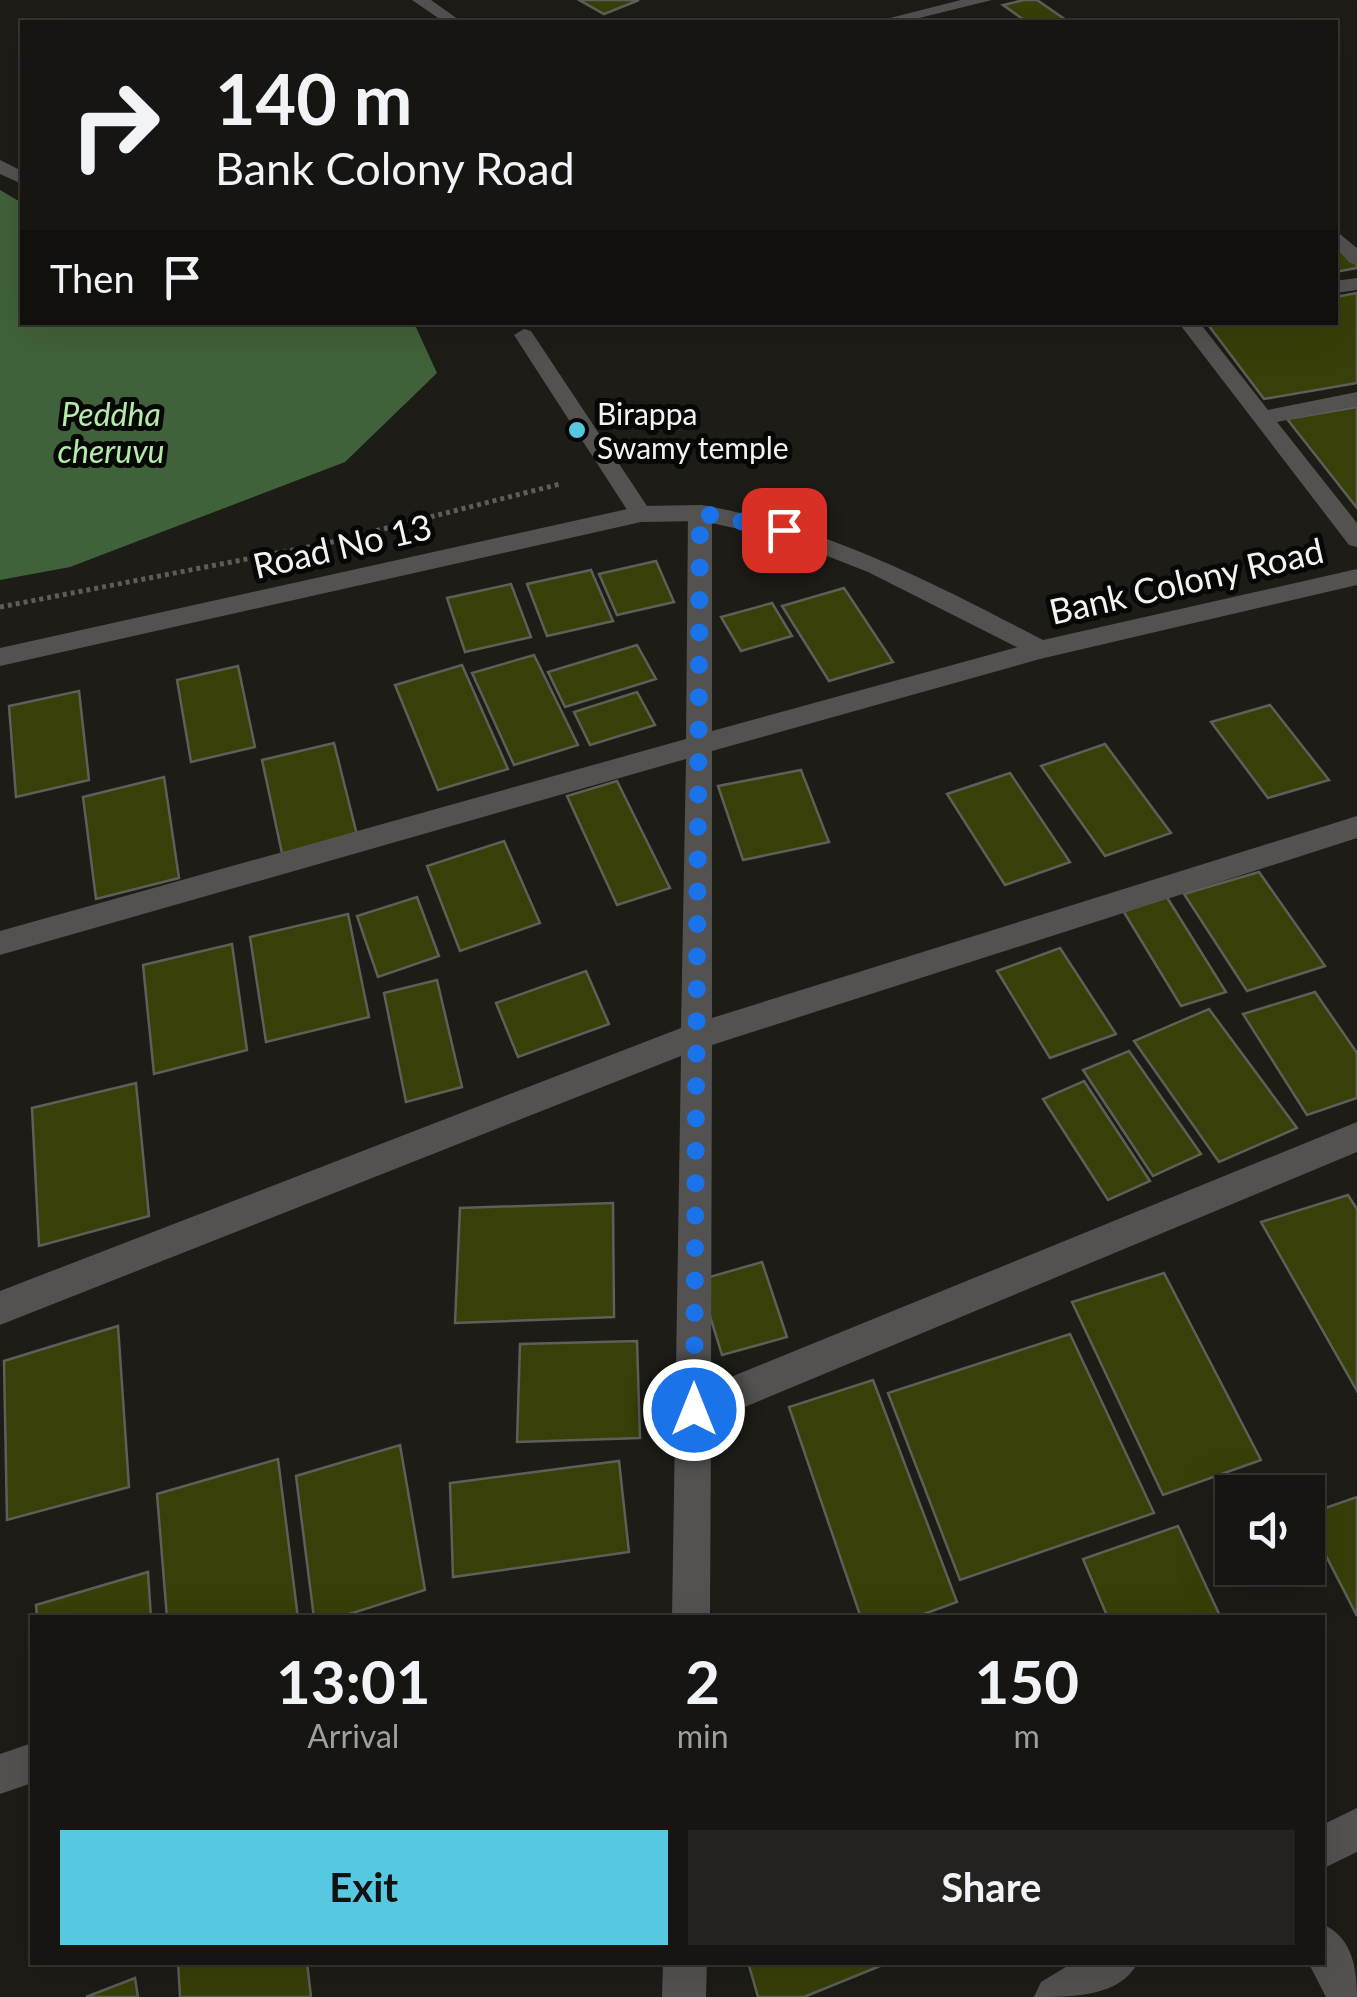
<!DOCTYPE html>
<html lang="en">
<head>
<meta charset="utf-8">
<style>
	:root { --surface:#161511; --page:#23221f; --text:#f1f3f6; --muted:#9e9f9f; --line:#353431; --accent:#56c9e1 }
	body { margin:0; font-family:Lato,sans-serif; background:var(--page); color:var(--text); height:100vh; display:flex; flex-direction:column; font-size:38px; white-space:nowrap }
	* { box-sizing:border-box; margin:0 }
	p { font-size:32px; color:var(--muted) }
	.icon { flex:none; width:55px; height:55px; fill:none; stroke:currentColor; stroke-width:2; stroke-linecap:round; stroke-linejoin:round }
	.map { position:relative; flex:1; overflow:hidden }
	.side { position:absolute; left:30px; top:1615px; width:1295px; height:350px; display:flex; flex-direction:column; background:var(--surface); border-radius:0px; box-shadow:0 10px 40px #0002,0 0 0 2px var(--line) }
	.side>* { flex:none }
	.guide { position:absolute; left:20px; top:20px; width:1318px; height:305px; border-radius:0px; box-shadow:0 10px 40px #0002,0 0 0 2px var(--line); background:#161511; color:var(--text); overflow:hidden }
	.fabs { position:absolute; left:1215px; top:1475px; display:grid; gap:20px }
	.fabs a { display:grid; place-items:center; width:110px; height:110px; border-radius:0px; background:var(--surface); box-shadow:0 10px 40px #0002,0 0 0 2px var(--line); font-size:50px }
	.pin { position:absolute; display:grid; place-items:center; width:85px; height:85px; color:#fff; margin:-42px; border-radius:20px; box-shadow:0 5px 15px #0006 }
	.me { position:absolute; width:110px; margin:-55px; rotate:0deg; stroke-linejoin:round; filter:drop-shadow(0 0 8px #0008) }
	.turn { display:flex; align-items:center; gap:35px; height:210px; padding:0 30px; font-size:45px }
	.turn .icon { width:130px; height:130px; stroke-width:2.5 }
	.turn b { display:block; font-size:70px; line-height:85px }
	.then { display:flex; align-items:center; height:95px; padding:0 30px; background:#0003; gap:20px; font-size:38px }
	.eta { display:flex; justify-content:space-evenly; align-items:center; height:170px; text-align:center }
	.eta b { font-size:60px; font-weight:700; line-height:70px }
	.button { display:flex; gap:20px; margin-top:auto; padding:20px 30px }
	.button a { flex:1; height:115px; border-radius:0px; background:var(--accent); color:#111; font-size:40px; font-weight:700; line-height:115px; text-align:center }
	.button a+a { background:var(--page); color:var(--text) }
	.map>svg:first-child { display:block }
	.water { fill:#40623a }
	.building { fill:#393f08; stroke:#5e5f59; stroke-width:2.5 }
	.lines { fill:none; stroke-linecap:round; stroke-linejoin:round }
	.path { stroke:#5e5d58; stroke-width:5; stroke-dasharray:4 4; stroke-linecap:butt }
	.service { fill:#545250; fill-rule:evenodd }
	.minor { fill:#545250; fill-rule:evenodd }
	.tertiary { fill:#545250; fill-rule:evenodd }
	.route { stroke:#1a73e8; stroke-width:18; stroke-dasharray:0 32.4 }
	.poi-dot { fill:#56c9e1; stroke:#070705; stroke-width:4 }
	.labels { text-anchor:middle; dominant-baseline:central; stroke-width:10; stroke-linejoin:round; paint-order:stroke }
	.far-poi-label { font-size:30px; fill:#f4f3ef; stroke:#070705; text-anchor:start }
	.far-water-label { font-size:32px; font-style:italic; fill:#b5ecab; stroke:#070705 }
	.street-label { font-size:35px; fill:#f4f3ef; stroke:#070705 }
</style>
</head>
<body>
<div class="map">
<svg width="1357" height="1997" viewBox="0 0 1357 1997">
	<rect width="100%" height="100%" fill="#1d1c17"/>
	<polygon class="water" points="0,190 22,203 22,322 414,323 437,373 345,462 70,567 0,580"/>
	<g class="building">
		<polygon points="579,0 639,0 604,14"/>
		<polygon points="1024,0 1037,0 1069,22 1027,22 1003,5"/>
		<polygon points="1335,241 1357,265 1357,268 1335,272"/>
		<polygon points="1357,293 1357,383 1264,399 1206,322 1335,322 1335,297"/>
		<polygon points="1357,407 1357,508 1287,419"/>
		<polygon points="656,561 674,602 617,615 599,574"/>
		<polygon points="591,570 613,621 547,636 527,584"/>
		<polygon points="511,584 531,637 465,652 447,598"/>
		<polygon points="844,588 893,662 829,681 782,606"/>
		<polygon points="772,603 792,636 741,651 721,617"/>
		<polygon points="637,645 656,679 565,707 548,672"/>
		<polygon points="534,655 578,745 514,765 472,673"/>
		<polygon points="462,665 508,769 438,790 395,685"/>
		<polygon points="238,666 255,747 191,762 177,680"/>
		<polygon points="79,691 89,780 16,797 9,706"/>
		<polygon points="637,692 655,725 590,745 574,712"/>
		<polygon points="1270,705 1329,780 1268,798 1211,722"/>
		<polygon points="334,743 358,839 283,858 262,760"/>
		<polygon points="1105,744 1171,833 1105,856 1041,766"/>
		<polygon points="801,770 829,842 743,860 718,786"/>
		<polygon points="1010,773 1070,862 1005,885 947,794"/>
		<polygon points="164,777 179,878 96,899 83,797"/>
		<polygon points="617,781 670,888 617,905 567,796"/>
		<polygon points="504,841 540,923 460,951 427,866"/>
		<polygon points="1259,872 1325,966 1247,991 1184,894"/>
		<polygon points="1163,891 1226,992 1181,1006 1119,904"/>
		<polygon points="417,897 439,956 378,977 357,916"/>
		<polygon points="348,914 369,1017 266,1042 250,937"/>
		<polygon points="232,944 247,1050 154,1074 143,965"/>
		<polygon points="1060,948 1116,1034 1050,1058 997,971"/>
		<polygon points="586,971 609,1024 518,1057 496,1003"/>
		<polygon points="437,980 462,1087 406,1102 384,993"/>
		<polygon points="1315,992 1357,1053 1357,1098 1307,1115 1243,1014"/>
		<polygon points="1209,1009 1297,1128 1219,1162 1134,1041"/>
		<polygon points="1129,1051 1201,1154 1153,1176 1083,1070"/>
		<polygon points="1084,1081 1150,1181 1108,1200 1043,1099"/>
		<polygon points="136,1083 149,1216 39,1246 32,1108"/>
		<polygon points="1348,1195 1357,1209 1357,1391 1261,1222"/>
		<polygon points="613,1203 614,1317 455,1323 460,1208"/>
		<polygon points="762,1262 787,1337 722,1355 699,1280"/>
		<polygon points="1164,1273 1261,1460 1163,1495 1072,1302"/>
		<polygon points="118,1326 129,1487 7,1520 4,1361"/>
		<polygon points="1070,1334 1154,1513 960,1580 888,1393"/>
		<polygon points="637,1341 640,1438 517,1442 520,1344"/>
		<polygon points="873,1380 957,1602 913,1618 861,1618 789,1407"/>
		<polygon points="400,1445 425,1590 337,1618 314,1618 296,1476"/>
		<polygon points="278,1459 298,1618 167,1618 157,1494"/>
		<polygon points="619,1461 629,1552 453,1577 450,1483"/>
		<polygon points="1357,1497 1357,1616 1308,1521 1308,1514"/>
		<polygon points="1178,1526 1221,1618 1108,1618 1083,1559"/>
		<polygon points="148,1572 151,1618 37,1618 36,1605"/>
		<polygon points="178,1962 307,1962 311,1997 180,1997"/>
		<polygon points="748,1962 890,1962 804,1997 758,1997"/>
		<polygon points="135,1978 138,1997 86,1997"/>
	</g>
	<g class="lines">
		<polyline class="path" points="0,607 324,544 560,484"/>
		<polygon class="service" points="524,329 531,331 649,509 652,514 649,519 633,519 514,335"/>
		<g class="minor">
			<polygon points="412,0 431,0 462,22 444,22"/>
			<polygon points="961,0 992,0 903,22 874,22"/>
			<polygon points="0,160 22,171 22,184 0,174"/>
			<polygon points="1335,230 1357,248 1357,265 1350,263 1335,247"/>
			<polygon points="1357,278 1357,290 1335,293 1335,281"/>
			<polygon points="1178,322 1199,322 1268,410 1357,392 1357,406 1277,422 1357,523 1357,547 1349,545"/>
			<polygon points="700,505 712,513 712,731 1040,641 1049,644 1053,650 1049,656 1040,659 712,751 712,1018 1357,816 1357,838 712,1045 711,1385 1357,1122 1357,1152 711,1421 710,1618 672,1618 681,1056 0,1325 0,1291 681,1028 686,759 0,955 0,931 686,739 688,513"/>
			<polygon points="32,1743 32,1783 0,1794 0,1754"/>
			<polygon points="1357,1808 1357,1852 1322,1869 1322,1825"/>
			<path d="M 1322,1924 C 1352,1936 1357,1968 1357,1997 L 1326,1997 L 1308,1962 L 1322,1962 Z"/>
			<polygon points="663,1962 707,1962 706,1997 662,1997"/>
			<path d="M 1074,1962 L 1138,1962 C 1121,1997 1072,1997 1034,1997 L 1041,1982 Z"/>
		</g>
		<path class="tertiary" d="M 702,505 C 826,527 932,582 1043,640 L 1357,569 L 1357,585 L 1040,659 L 868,572 L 784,539 L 702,521 L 641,522 L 0,666 L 0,648 L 641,506 Z"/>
	</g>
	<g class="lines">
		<polyline class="route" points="694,1410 700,513 784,530"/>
	</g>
	<circle class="poi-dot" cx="577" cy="430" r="10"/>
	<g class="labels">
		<g class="far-poi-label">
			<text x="597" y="413">Birappa<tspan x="597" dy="34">Swamy temple</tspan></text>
		</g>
		<g class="far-water-label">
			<text x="111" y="413">Peddha<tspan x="111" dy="37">cheruvu</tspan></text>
		</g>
		<g class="street-label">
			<text transform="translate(342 545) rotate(-13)">Road No 13</text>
			<text transform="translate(1186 580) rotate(-13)">Bank Colony Road</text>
		</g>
	</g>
</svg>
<div class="fabs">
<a><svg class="icon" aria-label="sound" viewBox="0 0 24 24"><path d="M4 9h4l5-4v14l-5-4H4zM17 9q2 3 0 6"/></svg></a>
</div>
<div class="pin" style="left:784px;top:530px;background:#d93025"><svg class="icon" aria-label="arrive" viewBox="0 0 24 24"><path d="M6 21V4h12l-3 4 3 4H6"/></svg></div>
<svg class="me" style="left:694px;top:1410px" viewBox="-20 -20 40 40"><circle r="17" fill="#1a73e8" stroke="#fff" stroke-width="3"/><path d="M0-11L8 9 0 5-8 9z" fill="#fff"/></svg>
<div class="guide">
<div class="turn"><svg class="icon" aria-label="right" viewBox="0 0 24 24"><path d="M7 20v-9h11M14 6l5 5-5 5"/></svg><div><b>140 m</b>Bank Colony Road</div></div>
<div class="then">Then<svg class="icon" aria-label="arrive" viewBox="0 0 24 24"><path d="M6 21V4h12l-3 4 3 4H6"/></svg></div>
</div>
<section class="side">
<div class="eta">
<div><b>13:01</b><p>Arrival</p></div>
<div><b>2</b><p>min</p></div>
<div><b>150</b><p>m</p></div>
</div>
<div class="button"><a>Exit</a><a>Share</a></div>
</section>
</div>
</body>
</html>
